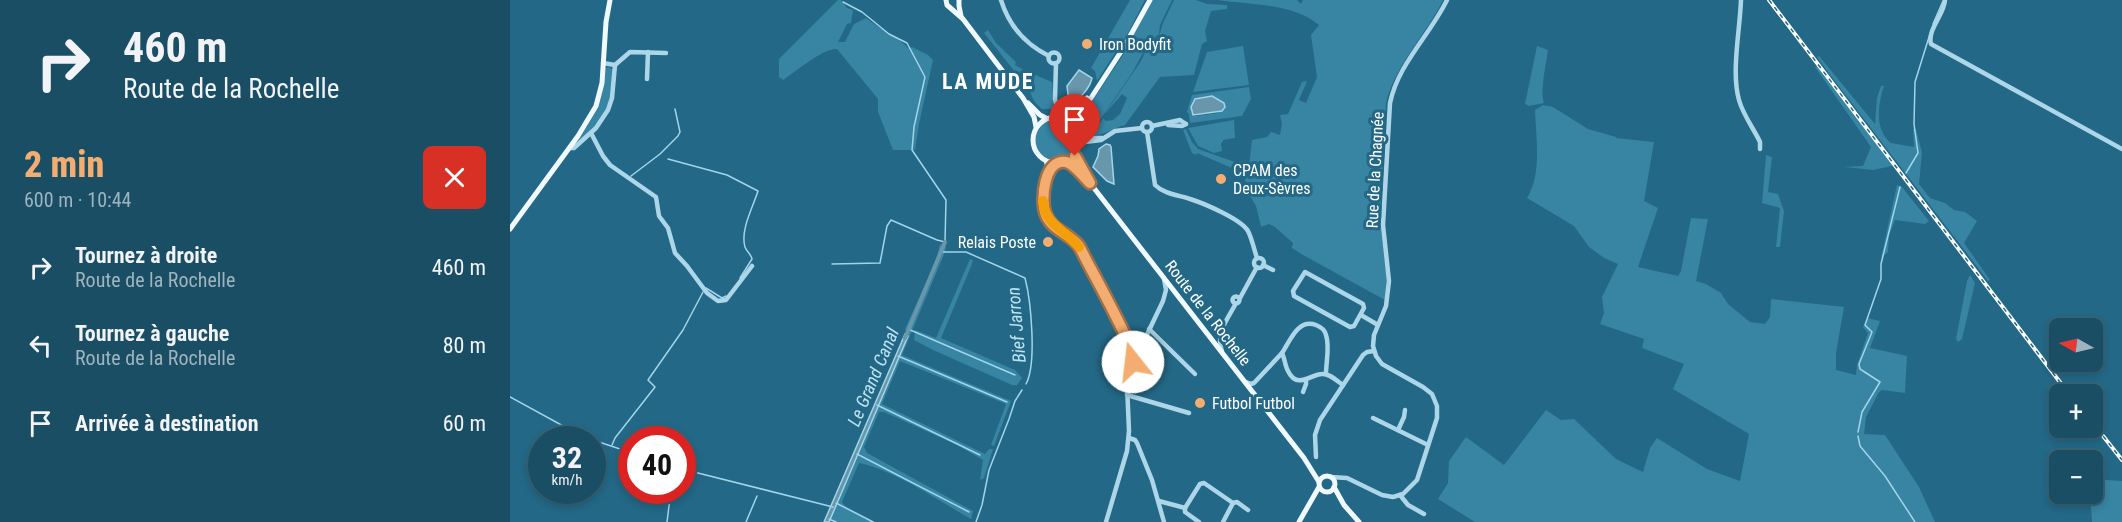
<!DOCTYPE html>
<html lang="fr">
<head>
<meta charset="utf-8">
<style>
	:root { --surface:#1a4e64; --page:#27586d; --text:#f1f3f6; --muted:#9fb4bf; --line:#386578; --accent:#f4ad70 }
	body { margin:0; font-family:"Roboto Condensed",sans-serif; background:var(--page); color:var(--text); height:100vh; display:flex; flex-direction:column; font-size:22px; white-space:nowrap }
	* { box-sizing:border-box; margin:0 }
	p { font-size:20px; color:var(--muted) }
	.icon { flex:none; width:33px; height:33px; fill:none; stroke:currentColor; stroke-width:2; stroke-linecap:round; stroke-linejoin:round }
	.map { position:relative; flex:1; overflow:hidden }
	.details { display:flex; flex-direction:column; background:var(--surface); width:510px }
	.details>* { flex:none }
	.banner { background:#1a4e64; color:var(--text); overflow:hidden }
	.needle { width:39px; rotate:278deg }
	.controls { position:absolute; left:1539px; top:318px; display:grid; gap:12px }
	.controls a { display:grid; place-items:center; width:54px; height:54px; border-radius:9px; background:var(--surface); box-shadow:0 3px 9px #0003,0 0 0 2px var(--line); font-size:30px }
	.speed { position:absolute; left:18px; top:426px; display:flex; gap:12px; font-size:30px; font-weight:700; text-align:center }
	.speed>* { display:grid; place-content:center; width:78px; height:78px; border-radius:50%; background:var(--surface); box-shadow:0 3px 9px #0003,0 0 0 2px var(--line); line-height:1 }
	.speed small { font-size:15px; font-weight:400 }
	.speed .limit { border:9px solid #d22; background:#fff; color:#111 }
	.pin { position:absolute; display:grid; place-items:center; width:51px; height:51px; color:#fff; margin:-62px -26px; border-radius:50% 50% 50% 0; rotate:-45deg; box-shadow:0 0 6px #0007 }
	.pin .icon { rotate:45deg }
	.me { position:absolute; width:66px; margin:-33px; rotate:344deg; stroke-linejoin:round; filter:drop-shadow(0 0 4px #0008) }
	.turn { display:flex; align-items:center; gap:21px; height:126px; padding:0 24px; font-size:27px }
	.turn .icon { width:78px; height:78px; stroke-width:2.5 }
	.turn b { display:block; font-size:42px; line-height:51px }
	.round { display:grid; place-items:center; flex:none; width:63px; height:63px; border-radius:9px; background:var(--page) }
	.headline { display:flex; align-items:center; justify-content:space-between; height:102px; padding:0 24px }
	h1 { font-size:36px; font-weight:800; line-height:45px; color:var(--accent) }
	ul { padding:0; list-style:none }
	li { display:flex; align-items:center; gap:18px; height:78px; padding:0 24px }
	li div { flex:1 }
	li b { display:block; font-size:22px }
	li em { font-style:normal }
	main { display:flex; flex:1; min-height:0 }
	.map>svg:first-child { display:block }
	.green { fill:#3784a3; fill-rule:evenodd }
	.water { fill:#6896aa; stroke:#a1d5ea; stroke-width:1.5 }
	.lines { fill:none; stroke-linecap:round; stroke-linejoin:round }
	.stream { stroke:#a1d5ea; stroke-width:1.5 }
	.canal { stroke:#6896aa; stroke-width:4 }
	.minor { stroke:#add7e9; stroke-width:4.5 }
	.major { stroke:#f0f9fe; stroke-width:5 }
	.rail-casing { stroke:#fff; stroke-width:4 }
	.rail { stroke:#236886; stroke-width:1.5; stroke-dasharray:4.5; stroke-linecap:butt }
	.route-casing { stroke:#9f7049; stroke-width:15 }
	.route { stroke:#f4ad70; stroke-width:10 }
	.slow { stroke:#f59e0b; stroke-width:10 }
	.poi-dot { fill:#f4ad70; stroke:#236886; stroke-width:2 }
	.labels { text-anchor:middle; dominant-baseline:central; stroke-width:6; stroke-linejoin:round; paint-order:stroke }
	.poi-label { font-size:16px; fill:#fff; stroke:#236886; text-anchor:start }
	.street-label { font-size:16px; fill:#fff; stroke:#236886 }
	.water-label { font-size:18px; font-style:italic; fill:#bce2f1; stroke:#236886 }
	.district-label { font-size:22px; font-weight:bold; letter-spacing:1.5px; fill:#fff; stroke:#236886 }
</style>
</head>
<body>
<main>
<section class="details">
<div class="banner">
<div class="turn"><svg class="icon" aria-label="right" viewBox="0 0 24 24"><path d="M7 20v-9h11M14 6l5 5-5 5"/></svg><div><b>460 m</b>Route de la Rochelle</div></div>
</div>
<div class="headline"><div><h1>2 min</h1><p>600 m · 10:44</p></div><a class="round" style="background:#d93025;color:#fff"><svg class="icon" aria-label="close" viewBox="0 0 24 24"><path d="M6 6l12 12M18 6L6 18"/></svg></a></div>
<ul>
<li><svg class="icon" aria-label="right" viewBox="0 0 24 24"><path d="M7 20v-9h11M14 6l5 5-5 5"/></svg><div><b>Tournez à droite</b><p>Route de la Rochelle</p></div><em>460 m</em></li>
<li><svg class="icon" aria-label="left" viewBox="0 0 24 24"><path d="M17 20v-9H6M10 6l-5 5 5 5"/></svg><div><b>Tournez à gauche</b><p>Route de la Rochelle</p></div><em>80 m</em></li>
<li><svg class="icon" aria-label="arrive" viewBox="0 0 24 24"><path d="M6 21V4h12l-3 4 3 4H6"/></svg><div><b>Arrivée à destination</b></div><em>60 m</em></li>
</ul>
</section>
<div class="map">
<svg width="1612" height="522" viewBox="0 0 1612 522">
	<rect width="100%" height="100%" fill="#236886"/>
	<g class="green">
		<path d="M 328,0 L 331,0 L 337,8 L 343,10 L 341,23 L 337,24 L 328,42 L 335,42 L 344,24 L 356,18 C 367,27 391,39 398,48 L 402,47 L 418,55 L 423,60 L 409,124 L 405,150 L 383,150 L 368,112 L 368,99 L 327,49 C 311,49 287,71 273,80 L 269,77 L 269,59 Z"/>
		<polygon points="620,0 635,0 618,33 587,81 585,71 581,68"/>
		<polygon points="642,0 662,0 650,25 649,34 639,42 622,73 590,120 579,124 573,115 613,55"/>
		<path d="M 664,0 L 686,0 L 697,4 L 717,5 L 717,9 L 701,11 L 695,31 L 697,41 L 692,44 L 684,75 L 650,77 L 615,125 C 604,128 595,135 584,135 L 580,125 L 590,123 L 593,118 L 596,121 L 603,120 L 610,114 L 617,98 L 612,94 L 594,115 L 631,61 L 640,43 L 649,36 L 653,23 Z"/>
		<path d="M 708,0 L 787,0 L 791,4 L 793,0 L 933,0 C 916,35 885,65 876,103 L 870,219 L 877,282 L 875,300 L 793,255 L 782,248 L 783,243 L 765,227 L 759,224 L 751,227 L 746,206 L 739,194 L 734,176 L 731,176 L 729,171 L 687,153 L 686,155 L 682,153 L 673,130 L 676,129 L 682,142 L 688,149 L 739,167 L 742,140 L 757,137 L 761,132 L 770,135 L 772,124 L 770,115 L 778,114 L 792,82 L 797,81 L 789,100 L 796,103 L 807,77 L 801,35 L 809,25 C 783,3 741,5 708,0 Z"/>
		<path d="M 478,30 L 486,43 L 506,62 L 505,65 L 522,75 L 523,74 L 542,82 L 544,109 L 532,109 C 526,104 522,99 520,91 L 474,33 Z"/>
		<polygon points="733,46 739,85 683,92 697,52"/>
		<path d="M 1027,46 L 1038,50 C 1036,64 1030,91 1034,103 L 1019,106 L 1015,104 Z"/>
		<path d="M 1309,56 L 1365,124 L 1367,98 L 1371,86 L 1374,86 C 1368,104 1364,129 1381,143 L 1404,147 L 1403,129 L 1406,129 L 1412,153 L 1409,184 L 1420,198 L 1435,203 L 1444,210 L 1455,212 L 1467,221 L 1454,243 L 1480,280 L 1478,281 L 1321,76 L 1307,57 Z"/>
		<polygon points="1307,66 1382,164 1382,166 1363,170 1334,167 1353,166 1361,147 1305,67"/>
		<path d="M 99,67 L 103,70 L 99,106 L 91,121 L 64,147 C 83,119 92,102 95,68 Z"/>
		<path d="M 739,87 L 741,99 L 732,116 L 680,123 L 679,114 L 677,112 L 682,95 ZM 702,96 L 708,99 L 709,113 L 684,116 C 679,109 681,104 687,98 Z"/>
		<path d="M 1033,105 L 1043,107 L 1078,129 L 1106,137 L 1106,138 L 1144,142 L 1134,201 L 1148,208 L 1128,267 L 1168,276 L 1171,271 L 1181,218 L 1198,219 L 1186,281 L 1196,284 L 1211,293 L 1218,304 L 1240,322 L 1255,324 L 1260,317 L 1261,299 L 1334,307 L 1326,353 L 1326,370 L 1346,375 L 1347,365 L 1358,333 L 1353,327 L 1357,318 L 1370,321 L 1360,348 L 1397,356 L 1395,393 L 1372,390 L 1369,392 L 1356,417 L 1354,434 L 1375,435 L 1409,487 L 1425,522 L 965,522 L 928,499 L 938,483 L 939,461 L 956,437 L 994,465 L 1036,410 L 1051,420 L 1064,419 L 1106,459 L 1133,472 L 1140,448 L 1147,438 L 1197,469 L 1230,481 L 1239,434 L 1163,389 L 1174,364 L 1132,348 L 1134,339 L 1090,324 L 1094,313 L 1092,297 L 1108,264 L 1094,258 L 1079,247 L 1064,226 L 1017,198 C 1032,174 1026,139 1025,110 Z"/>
		<circle cx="546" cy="140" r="21"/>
		<polygon points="724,120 725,138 713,140 713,142 711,143 712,151 704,153 688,146 678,128"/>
		<polygon points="1256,155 1262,157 1258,192 1268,194 1274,211 1270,247 1266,247 1270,208 1252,203"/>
		<polygon points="1387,185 1392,187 1419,221 1415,224 1385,220 1379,236 1378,252 1371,258"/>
		<path d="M 430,244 L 436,247 L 435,252 L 392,355 L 501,401 L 484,446 L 481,445 L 496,404 L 390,361 L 372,404 L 475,454 L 479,449 L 483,449 L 474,478 L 470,480 L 473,460 L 447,445 L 374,412 L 369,412 L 354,447 L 357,453 L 463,511 L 461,519 C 429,501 384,470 349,463 L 332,502 L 335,506 L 365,522 L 319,522 L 398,335 L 395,329 L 426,260 Z"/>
		<polygon points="460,259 463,260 462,264 431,338 505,370 512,378 507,385 502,385 423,350 404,340 405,330 426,338"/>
		<polygon points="1460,275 1465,283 1452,339 1448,342 1446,339 1457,281"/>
		<polygon points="1583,479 1612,481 1612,522 1582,522 1580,494 1582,494"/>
	</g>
	<g class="water">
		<path d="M 569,70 L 582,78 C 580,88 569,101 559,103 L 557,86 Z"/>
		<polygon points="702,96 714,103 715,107 712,111 683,115 681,107 685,99"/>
		<polygon points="596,144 600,145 601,147 604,184 597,181 583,167 588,156 589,149"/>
		<polygon points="395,334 398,336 328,501 319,522 314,522"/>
	</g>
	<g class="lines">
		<g class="stream">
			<polyline points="1423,24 1433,1"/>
			<path d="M 158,159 L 217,175 L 248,191 C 243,207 230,230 235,247 C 237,252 241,254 242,259 L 230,278"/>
			<polyline points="1396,173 1408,153 1404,124 1405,82 1419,37"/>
			<polyline points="121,176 150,154 168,136 170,132 165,109"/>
			<path d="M 431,252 L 456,252 L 515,278 C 521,301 527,364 516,384"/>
			<polyline points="322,264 370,263 377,226 381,220 427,240 435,242 436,200 402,150 404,127 415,77 397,43 379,34 352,12 333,2"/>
			<polyline points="196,288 212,298 216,296"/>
			<polyline points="398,329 505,375"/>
			<polyline points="388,356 497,402"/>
			<polyline points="0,397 66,433 82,440"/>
			<polyline points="367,405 470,455"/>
			<polyline points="1348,432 1352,412 1370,382 1350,369 1349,364 1362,332 1355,325 1371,279 1371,264 1390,187"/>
			<polyline points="1348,436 1350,446 1375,476 1405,522"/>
			<polyline points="83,440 122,453"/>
			<polyline points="102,445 105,438 145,387 138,380 173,330 193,292"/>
			<polyline points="347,454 459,512"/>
			<polyline points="172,469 323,507"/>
			<polyline points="326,503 363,522"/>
			<polyline points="319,519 326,522"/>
			<polyline points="157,522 161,490"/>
			<polyline points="236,522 247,496"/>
			<polyline points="466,522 472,505 479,470 499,419 505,401 512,390"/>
		</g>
		<polyline class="canal" points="395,338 435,242"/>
		<g class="minor">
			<path d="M 491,0 C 499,26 515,44 539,56"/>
			<path d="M 1231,0 C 1230,30 1221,72 1229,100 C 1233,115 1244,129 1250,142 L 1250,149"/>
			<path d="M 1435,0 C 1434,15 1417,30 1421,44 L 1612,149"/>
			<circle cx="544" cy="58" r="5.5"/>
			<polyline points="93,63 105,65 120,52 156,53"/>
			<polyline points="546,63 545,99 549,116"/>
			<polyline points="137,79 138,52"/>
			<circle cx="637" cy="127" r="5"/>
			<polyline points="658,125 672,126 676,124"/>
			<polyline points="642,126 670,120 676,124"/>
			<path d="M 637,132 L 645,185 C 654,194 668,195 680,199 C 693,203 731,219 738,231 C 742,239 744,249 747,258"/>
			<polyline points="81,133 93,156 100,165 146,197 149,216 158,228 165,253 177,266 197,293 208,301 216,300 242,266"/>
			<polyline points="569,136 577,138 592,138"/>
			<polyline points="568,145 575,142 591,140 605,131 632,128"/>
			<polyline points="60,148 64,148 86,128 98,110 102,98 105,65"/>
			<polyline points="536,161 538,173"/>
			<polyline points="546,163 540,170 535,187 533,199 535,213 543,226 569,246 624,353 617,384 619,431 617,451 596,522"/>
			<circle cx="749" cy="263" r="5"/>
			<polyline points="753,265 763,270"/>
			<polygon points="795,272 853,304 854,308 844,326 840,327 784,296 783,291"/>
			<circle cx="726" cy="300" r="3.5"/>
			<polyline points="730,298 747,267"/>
			<polyline points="851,315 868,325"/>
			<polyline points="639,329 685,374"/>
			<polyline points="623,350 633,343 653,301 656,290 654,279"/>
			<path d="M 712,351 C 705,333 718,319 726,303"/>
			<path d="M 816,374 C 816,362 820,346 816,335 C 815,330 811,327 806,325 C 788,318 780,341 772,353 C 775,359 775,366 778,371 C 787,390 801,374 812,374 C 819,373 827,381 833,385"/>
			<polyline points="735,382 741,384 744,383 772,353"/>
			<polyline points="793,392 796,384 796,380"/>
			<polyline points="617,395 679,413"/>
			<polyline points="863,418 918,445"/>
			<polyline points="888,430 894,417 895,410"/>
			<polyline points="619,438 625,440 627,443 642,480 654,522"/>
			<polyline points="806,457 805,435 810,420 853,355 857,352 864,351"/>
			<path d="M 821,477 L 837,478 L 872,495 L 883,497 L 893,494 L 907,480 L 927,418 L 927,406 L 922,394 L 913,387 L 872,364 L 866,356 L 863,346 L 864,335 L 876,306 L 879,281 L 873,225 L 880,103 C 888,64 920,35 937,0"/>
			<polyline points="890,495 898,505 914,514"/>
			<polyline points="649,501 675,508"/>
			<polyline points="723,503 727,502 738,510"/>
			<polyline points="675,508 690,484 694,483 723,503 713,522"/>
			<polyline points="675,508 675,512 689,522"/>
		</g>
		<g class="major">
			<polyline points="436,0 437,5 453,19 513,98 524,117 526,127"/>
			<polyline points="449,0 449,6 451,16"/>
			<polyline points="518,103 530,115 536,118"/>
			<circle cx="546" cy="140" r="23"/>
			<polyline points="556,118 566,111 577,98"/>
			<polyline points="565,126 568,118 614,47 640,0"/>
			<polyline points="564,154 576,177"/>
			<polyline points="554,162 561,165 580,183 794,458 809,482"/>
			<polyline points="0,229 68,136 86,106 92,83 96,22 100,0"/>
			<circle cx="817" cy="484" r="8"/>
			<polyline points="824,487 834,505 849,522"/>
			<polyline points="789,522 809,487"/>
		</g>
		<defs>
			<g id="rail">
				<polyline points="1259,0 1559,394"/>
				<polyline points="1582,422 1612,460"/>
			</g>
		</defs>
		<use href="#rail" class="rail-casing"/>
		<use href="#rail" class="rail"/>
	</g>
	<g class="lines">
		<defs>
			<path id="route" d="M 565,156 L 580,183 C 573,177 565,164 556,162 C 534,158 530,201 536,215 C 542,230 560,234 569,246 C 573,253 576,260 580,267 C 593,291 606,316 618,341 L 624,353 L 623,362"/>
		</defs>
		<use href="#route" class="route-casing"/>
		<use href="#route" class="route"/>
		<path class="slow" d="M 533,201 C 535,225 555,230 569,247"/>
	</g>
	<g class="poi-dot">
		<circle cx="577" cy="44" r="6"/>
		<circle cx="711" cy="179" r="6"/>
		<circle cx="538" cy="242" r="6"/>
		<circle cx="690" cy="403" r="6"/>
	</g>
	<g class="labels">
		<g class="poi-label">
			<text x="589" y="44">Iron Bodyfit</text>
			<text x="723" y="170">CPAM des<tspan x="723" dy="18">Deux-Sèvres</tspan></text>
			<text x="526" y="242" text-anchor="end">Relais Poste</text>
			<text x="702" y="403">Futbol Futbol</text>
		</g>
		<g class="street-label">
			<text transform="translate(865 170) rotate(-87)">Rue de la Chagnée</text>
			<text transform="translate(698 313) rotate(52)">Route de la Rochelle</text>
		</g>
		<g class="water-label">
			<text transform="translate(506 325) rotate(-95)">Bief Jarron</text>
			<text transform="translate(363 377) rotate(-67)">Le Grand Canal</text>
		</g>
		<g class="district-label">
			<text x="478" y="81">LA MUDE</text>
		</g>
	</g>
</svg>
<div class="controls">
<a><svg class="needle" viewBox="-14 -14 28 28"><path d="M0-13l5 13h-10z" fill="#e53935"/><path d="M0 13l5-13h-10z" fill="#9fb4bf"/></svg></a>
<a>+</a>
<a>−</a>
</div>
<div class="speed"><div>32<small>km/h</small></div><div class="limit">40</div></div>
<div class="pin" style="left:565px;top:156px;background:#d93025"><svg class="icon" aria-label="arrive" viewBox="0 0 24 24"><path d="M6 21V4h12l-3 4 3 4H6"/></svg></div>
<svg class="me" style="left:623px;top:362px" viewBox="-20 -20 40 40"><circle r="19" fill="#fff"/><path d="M0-13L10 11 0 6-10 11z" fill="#f4ad70"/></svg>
</div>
</main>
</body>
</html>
